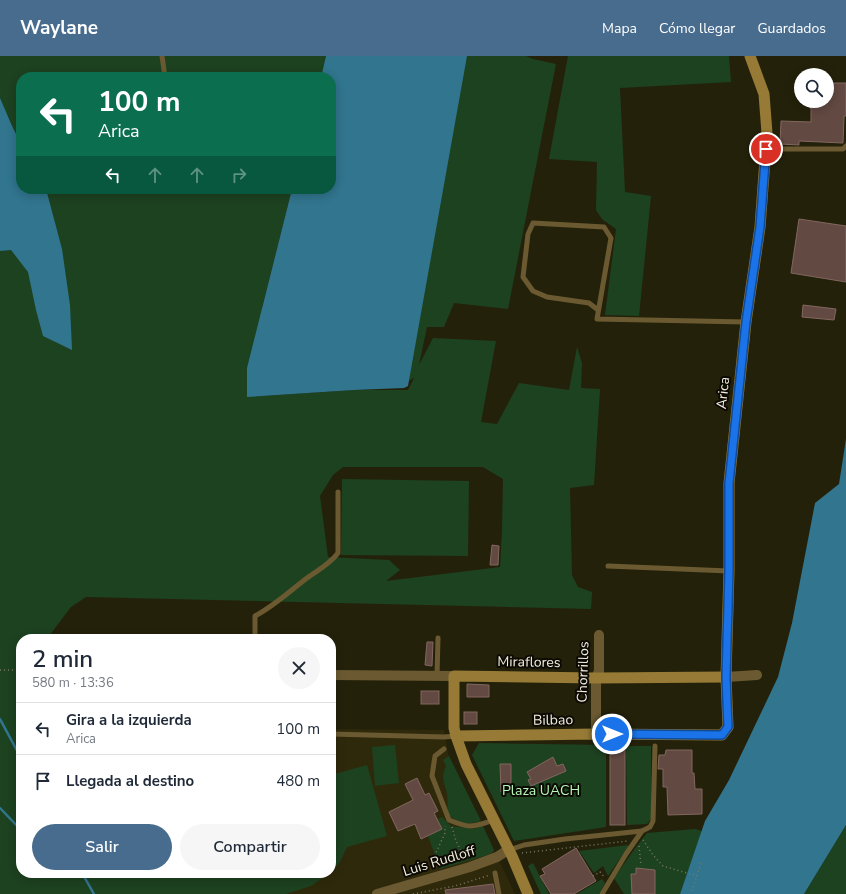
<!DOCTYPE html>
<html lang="es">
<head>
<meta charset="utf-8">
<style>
	:root { --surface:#fff; --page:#f6f6f7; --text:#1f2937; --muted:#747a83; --line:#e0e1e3; --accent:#486c8e }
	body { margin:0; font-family:"Nunito Sans",sans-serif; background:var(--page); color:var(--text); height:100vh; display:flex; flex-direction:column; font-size:15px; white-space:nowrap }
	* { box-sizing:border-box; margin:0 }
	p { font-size:13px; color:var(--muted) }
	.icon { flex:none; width:22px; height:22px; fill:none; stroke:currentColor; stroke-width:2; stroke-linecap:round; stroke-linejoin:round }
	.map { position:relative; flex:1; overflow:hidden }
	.drawer { position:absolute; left:16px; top:578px; width:320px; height:244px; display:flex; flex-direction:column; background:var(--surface); border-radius:16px; box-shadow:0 2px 10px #0003 }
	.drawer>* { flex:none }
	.top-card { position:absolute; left:16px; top:16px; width:320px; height:122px; border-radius:16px; box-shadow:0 2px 10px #0003; background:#0b6e4f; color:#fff; overflow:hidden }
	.tools { position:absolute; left:794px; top:12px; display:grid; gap:8px }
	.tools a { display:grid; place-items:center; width:40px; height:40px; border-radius:50%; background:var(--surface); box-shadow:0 2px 10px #0003; font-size:20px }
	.pin { position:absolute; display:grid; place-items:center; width:34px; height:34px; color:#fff; margin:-17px; border:2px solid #fff; border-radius:50%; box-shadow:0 1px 4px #0007 }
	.me { position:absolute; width:44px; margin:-22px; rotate:90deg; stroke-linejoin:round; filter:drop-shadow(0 0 3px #0008) }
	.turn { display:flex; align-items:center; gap:14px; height:84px; padding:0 16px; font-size:18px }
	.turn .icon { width:52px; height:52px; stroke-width:2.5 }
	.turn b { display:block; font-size:28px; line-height:34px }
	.lanes { display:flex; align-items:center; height:38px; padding:0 16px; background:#0003; justify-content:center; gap:20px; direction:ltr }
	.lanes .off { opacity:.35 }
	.round { display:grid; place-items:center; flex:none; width:42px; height:42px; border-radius:21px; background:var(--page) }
	.headline { display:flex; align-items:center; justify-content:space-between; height:68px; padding:0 16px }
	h1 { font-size:24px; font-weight:600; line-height:30px }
	.primary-button { display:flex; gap:8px; margin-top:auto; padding:8px 16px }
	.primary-button a { flex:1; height:46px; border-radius:24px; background:var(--accent); color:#fff; font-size:16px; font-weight:600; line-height:46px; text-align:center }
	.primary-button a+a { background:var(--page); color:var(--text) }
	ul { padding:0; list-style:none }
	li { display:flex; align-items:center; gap:12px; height:52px; padding:0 16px; border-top:1px solid var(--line) }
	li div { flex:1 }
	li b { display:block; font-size:15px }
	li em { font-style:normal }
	header { display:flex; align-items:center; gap:24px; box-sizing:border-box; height:56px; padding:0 20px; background:var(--accent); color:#fff }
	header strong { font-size:19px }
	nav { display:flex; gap:22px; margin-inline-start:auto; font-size:14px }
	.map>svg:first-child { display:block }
	.built { fill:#2f290b }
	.green { fill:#1d4220; fill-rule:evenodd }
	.water { fill:#31758e }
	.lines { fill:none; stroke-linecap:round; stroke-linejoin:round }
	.stream { stroke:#31758e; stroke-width:2.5 }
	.building { fill:#624942; stroke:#826760 }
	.path { stroke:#7a7864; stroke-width:1.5; stroke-dasharray:1 3; stroke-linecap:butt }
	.service { stroke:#6b5a31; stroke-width:5 }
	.minor { stroke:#6b5a31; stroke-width:10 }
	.secondary { stroke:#967a35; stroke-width:11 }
	.route-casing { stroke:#114b97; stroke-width:10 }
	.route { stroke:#1a73e8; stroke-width:7 }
	.labels { text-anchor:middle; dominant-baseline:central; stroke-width:4; stroke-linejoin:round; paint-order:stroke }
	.street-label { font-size:14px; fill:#f1efe1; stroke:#0c0a03 }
	.park-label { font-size:14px; fill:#b6f8b8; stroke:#0c0a03 }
</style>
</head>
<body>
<header>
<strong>Waylane</strong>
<nav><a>Mapa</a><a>Cómo llegar</a><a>Guardados</a></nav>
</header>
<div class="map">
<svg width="846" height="838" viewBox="0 0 846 838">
	<rect width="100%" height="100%" fill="#24210a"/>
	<polygon class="built" points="331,673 444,674 448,698 515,838 0,838 21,817 331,817"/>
	<g class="green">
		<path d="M 0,0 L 326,0 L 321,21 L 21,21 L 21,133 L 292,133 L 262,252 L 331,133 L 331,21 L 333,0 L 526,0 L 533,3 L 556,8 L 508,253 L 454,247 L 444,271 L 427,271 L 419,309 L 433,282 L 496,285 L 481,366 L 497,368 L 519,327 L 569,334 L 577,291 L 582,307 L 581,332 L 600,333 L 594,429 L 570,432 L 572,519 L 578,531 L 592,536 L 591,553 L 86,541 L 71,551 L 49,580 L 49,583 L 21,583 L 21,817 L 330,817 L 311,830 L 286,838 L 0,838 ZM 414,322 L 408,334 L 354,334 L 248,341 L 405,327 ZM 343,411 L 483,411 L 503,423 L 502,475 L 500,511 L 386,525 L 400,514 L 389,504 L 328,501 L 320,440 L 333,419 Z"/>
		<polygon points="568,0 729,0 731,26 620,32 625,136 651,140 639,260 605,259 616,173 602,163 596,154 597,106 549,103"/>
		<polygon points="342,423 469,425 468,500 341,499"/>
		<polygon points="479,687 606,689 606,771 514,785 472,699"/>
		<polygon points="395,689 399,727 375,730 372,691"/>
		<polygon points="626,690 651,690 651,763 647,768 627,769"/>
		<path d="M 449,700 L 481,765 C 468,769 457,768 448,758 C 447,751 448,745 447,738 C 445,726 440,723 446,710 L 443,704 Z"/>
		<polygon points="367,709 387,780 347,791 340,806 331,816 331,719"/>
		<polygon points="442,761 451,770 474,773 483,770 494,794 491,798 440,813 428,780 442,773 438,763"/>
		<polygon points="846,769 846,838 804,838"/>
		<polygon points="695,773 702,775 680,838 624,838 614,822 636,791 647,777"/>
		<polygon points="628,789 628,791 608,820 603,810 594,817 579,795"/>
		<polygon points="533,807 549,838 541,838 528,810"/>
		<polygon points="602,823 605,827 599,838 577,838"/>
	</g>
	<g class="water">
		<polygon points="326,0 467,0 408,330 404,332 354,334 247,341 247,312 292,133 331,133 331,21 321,21"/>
		<polygon points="0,42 12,70 21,88 21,133 46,133 62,193 70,249 72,294 43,280 36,254 28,216 11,194 0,195"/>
		<polygon points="846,383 846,769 804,838 680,838 705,765 729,724 778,621 792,567 815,447 839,428"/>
	</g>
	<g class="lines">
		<g class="stream">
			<polyline points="0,663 21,702"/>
			<polyline points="0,752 21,774"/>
			<polyline points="82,817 94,838"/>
		</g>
	</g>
	<g class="building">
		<polygon points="828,27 846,27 846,60 844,60 843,87 799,85 799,89 780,88 781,65 811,66 811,52 810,52 810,45 827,45"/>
		<polygon points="799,163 846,170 846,226 791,217"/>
		<polygon points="803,249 836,253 834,264 802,261"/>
		<polygon points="492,489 499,490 498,509 490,509"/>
		<polygon points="427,586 433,586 432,610 425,609"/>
		<polygon points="467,628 489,629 489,641 467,641"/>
		<rect x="421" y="635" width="18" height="13"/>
		<rect x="464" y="656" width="13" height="12"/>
		<rect x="610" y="691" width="15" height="78"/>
		<polygon points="666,694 692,694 692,717 694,717 695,733 702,733 702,758 668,759 667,731 663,731 663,713 658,713 659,699 665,699"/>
		<polygon points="553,701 557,710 563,708 566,715 531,730 528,724 531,723 527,716"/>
		<polygon points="500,708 511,708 511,736 501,736"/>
		<polygon points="417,722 425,739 429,737 438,755 434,757 442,773 421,783 415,768 398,775 389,756 413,744 405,728"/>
		<polygon points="576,792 596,825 574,838 551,838 540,820 545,818 542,813"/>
		<polygon points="636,812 655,814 655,838 632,838 631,818 636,818"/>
		<polygon points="493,828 495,838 446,838 445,834"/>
	</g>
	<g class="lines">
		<g class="path">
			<polyline points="0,614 21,614"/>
			<polyline points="452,771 456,785 465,803"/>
			<polyline points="643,784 653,799 663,810 697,820"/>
			<polyline points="639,790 641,810"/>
			<polyline points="522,797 628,785"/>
			<polyline points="436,811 433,803 445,777 445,770"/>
			<polyline points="593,820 600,816 605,822"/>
			<polyline points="692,835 701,807"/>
			<polyline points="413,838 455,830 490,819"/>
		</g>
		<g class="service">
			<polyline points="162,0 165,21"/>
			<polyline points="766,93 843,93 846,90"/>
			<polyline points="598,254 589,247 547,241 533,235 523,221 528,178 533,167 604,171 611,182 597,263 746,266"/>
			<polyline points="608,510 729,515"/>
			<path d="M 255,583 L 255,560 C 274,550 290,535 307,522 C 318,514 330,508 338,497 L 338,436"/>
			<polyline points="437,620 438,582"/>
			<polyline points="331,678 444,681 456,680"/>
			<path d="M 444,693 L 435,700 L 432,720 L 449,764 C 471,773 472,771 494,764"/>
			<polyline points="509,794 524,789 565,783 642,775 650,771 653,765 655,690"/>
			<polyline points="495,817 499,838"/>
			<polyline points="602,838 626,798 642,775"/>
		</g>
		<g class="minor">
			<polyline points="331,619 454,620"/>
			<polyline points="726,621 757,619"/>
			<polyline points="596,678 596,622 599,615 599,579"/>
			<polyline points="377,838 470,811 497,801 508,794"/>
		</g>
		<g class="secondary">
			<polyline points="456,680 596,678 722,679 728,671 726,621 729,515 729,427 746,266 760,171 767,77 764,38 750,0"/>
			<polyline points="528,838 512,800 466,708 456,680 454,672 454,620 596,622 726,621"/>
		</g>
	</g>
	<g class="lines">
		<defs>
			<polyline id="route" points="612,678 722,679 728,671 726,621 729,515 729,427 746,266 760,171 766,93"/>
		</defs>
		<use href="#route" class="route-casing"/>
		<use href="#route" class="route"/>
	</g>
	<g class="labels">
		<g class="street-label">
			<text transform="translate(723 337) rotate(-84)">Arica</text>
			<text transform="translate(529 606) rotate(1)">Miraflores</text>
			<text transform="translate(583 616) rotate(-88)">Chorrillos</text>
			<text transform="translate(553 664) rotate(-1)">Bilbao</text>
			<text transform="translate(439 805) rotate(-17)">Luis Rudloff</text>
		</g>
		<g class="park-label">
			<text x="541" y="734">Plaza UACH</text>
		</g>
	</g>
</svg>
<div class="tools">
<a><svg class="icon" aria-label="search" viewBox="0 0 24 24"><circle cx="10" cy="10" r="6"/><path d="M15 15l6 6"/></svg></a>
</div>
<div class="pin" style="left:766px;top:93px;background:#d93025"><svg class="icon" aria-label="arrive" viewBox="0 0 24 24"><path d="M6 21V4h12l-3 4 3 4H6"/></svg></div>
<svg class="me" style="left:612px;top:678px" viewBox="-20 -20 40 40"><circle r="17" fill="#1a73e8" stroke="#fff" stroke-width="3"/><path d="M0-11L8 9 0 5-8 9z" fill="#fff"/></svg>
<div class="top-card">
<div class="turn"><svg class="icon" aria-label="left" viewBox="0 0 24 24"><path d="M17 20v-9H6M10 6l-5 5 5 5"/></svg><div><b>100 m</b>Arica</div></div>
<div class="lanes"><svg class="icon" aria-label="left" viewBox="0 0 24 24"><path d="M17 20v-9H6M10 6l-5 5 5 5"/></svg><svg class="icon off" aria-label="ahead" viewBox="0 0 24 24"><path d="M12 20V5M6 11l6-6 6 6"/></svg><svg class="icon off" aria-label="ahead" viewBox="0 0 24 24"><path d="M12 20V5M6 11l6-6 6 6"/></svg><svg class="icon off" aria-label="right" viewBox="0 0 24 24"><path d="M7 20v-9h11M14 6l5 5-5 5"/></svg></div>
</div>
<section class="drawer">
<div class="headline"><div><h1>2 min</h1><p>580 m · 13:36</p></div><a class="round"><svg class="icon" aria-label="close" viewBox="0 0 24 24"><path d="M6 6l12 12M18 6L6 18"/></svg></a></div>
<ul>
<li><svg class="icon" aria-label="left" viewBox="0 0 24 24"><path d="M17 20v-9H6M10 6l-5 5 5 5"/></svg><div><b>Gira a la izquierda</b><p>Arica</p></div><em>100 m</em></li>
<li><svg class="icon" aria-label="arrive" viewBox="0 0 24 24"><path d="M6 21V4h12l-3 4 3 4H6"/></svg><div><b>Llegada al destino</b></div><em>480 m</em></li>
</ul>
<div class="primary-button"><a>Salir</a><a>Compartir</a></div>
</section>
</div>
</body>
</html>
